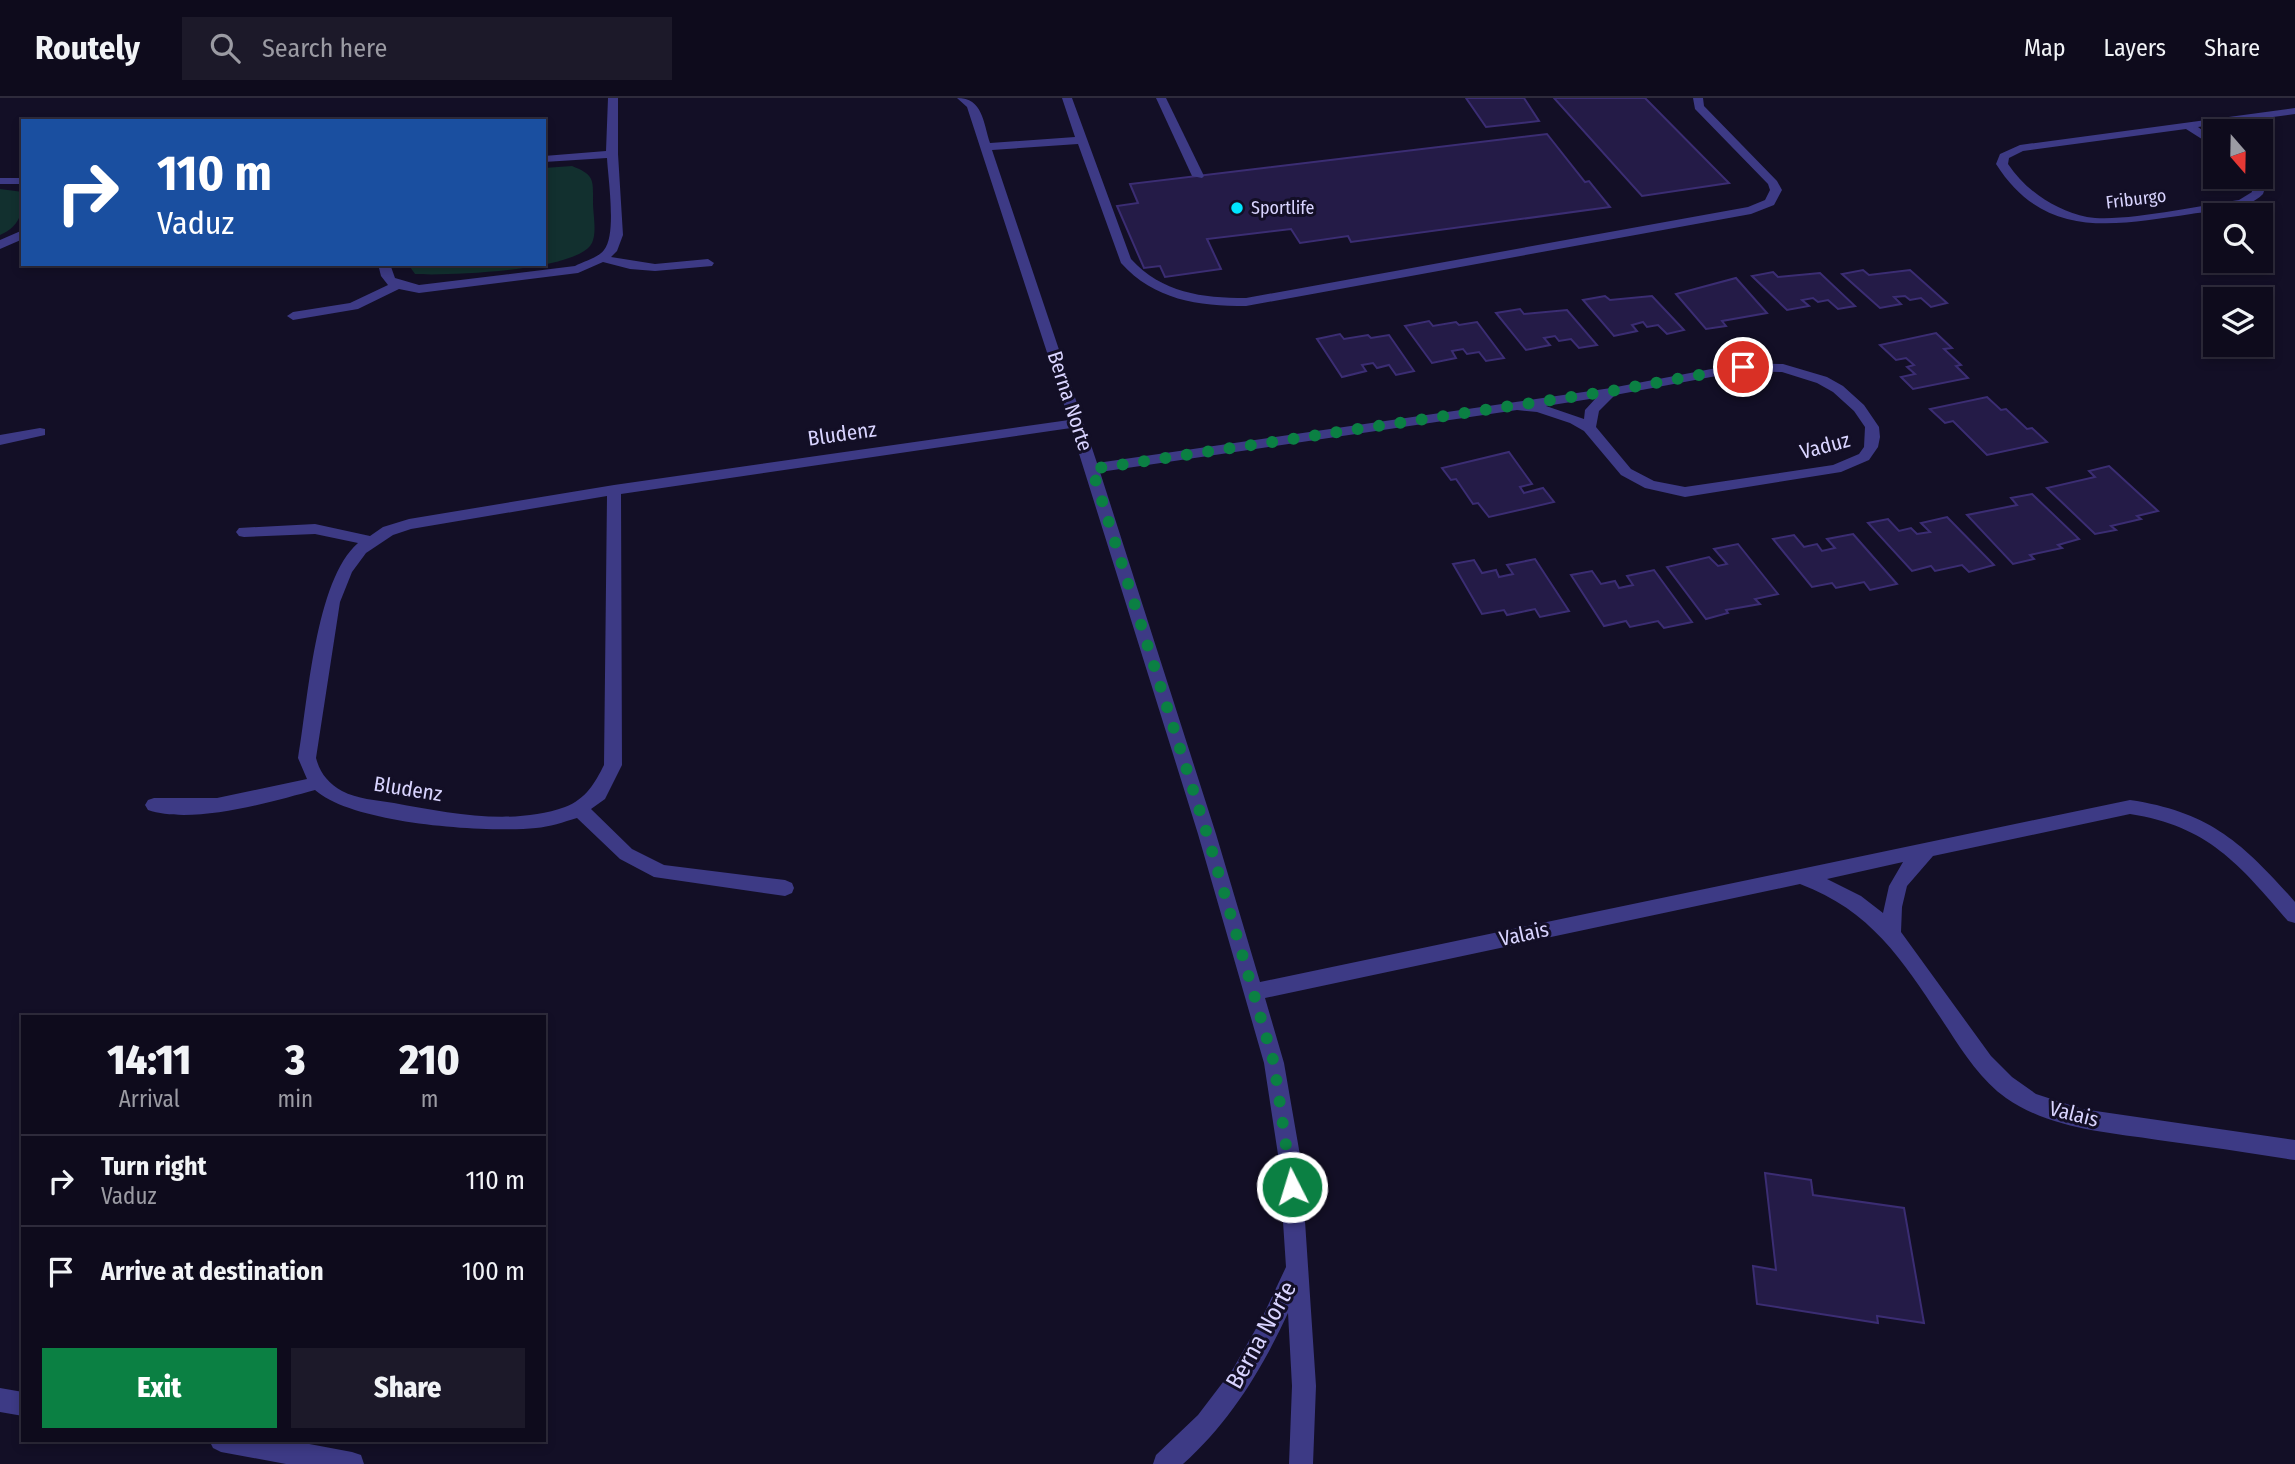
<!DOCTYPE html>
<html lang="en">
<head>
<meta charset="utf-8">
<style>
	:root { --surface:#0e0b1c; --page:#1c1929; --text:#f1f3f6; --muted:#9b9ba3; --line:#2e2b3b; --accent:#0b8043 }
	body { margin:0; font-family:"Fira Sans Condensed",sans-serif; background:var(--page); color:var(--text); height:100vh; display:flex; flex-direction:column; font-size:26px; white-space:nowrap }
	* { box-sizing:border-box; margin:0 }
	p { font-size:23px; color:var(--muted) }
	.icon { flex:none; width:38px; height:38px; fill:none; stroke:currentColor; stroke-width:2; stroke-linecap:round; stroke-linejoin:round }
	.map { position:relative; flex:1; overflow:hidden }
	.side { position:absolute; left:21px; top:917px; width:525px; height:427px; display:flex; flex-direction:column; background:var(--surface); border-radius:0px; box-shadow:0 4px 10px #0003,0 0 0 2px var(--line) }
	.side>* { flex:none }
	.guide { position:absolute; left:21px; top:21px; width:525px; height:147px; border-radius:0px; box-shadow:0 4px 10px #0003,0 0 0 2px var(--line); background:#1a4fa0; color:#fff; overflow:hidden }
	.needle { width:46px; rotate:160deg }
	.buttons { position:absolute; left:2203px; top:21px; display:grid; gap:14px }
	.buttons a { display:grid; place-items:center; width:70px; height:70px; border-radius:0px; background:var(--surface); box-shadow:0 4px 10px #0003,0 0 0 2px var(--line); font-size:35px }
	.pin { position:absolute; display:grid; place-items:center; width:60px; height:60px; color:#fff; margin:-30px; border:4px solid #fff; border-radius:50%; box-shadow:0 2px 7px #0007 }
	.me { position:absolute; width:77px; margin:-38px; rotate:355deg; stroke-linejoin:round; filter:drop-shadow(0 0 5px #0008) }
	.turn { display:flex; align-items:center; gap:24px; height:147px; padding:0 21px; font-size:32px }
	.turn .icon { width:91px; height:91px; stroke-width:2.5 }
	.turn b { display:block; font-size:49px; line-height:60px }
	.eta { display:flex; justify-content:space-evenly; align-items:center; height:119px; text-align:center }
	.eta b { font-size:42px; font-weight:800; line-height:49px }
	.cta { display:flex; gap:14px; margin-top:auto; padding:14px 21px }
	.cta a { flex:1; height:80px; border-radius:0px; background:var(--accent); color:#fff; font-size:28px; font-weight:800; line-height:80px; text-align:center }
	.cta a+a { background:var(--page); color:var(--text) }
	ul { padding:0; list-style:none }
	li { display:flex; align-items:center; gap:21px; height:91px; padding:0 21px; border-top:2px solid var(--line) }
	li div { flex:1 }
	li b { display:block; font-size:26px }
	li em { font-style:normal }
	header { display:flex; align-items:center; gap:42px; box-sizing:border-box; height:98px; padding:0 35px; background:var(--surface); border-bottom:2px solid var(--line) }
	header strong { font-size:33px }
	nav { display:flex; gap:38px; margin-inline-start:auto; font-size:24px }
	.search { width:490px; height:63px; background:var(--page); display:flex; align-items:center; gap:18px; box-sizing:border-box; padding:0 24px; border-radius:0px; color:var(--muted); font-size:26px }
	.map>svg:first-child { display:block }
	.green { fill:#12302f }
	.building { fill:#241b47; stroke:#3b2d73; stroke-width:2 }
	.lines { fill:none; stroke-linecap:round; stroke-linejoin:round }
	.minor { fill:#3d3a85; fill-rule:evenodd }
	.route { stroke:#0b8043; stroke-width:12; stroke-dasharray:0 21.6 }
	.poi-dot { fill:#00e5ff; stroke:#130f26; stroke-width:2.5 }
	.labels { text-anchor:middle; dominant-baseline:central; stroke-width:6; stroke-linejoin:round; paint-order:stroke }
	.far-street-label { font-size:18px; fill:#d9d4ff; stroke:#130f26 }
	.far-poi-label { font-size:18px; fill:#d9d4ff; stroke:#130f26; text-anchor:start }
	.street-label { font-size:21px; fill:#d9d4ff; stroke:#130f26 }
	.near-street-label { font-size:24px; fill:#d9d4ff; stroke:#130f26 }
</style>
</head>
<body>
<header>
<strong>Routely</strong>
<div class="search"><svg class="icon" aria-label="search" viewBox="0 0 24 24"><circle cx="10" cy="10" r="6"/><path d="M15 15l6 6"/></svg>Search here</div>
<nav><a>Map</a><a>Layers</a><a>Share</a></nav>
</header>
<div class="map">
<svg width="2295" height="1366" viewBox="0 0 2295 1366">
	<rect width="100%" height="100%" fill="#130f26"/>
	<g class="green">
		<path d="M 572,68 C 595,77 593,82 593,105 C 593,117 598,138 590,148 C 570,173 447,178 415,176 L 408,166 L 544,166 L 544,70 Z"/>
		<path d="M 0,91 L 23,94 C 23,115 20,128 0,137 Z"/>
	</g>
	<g class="building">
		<polygon points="1466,0 1524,0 1539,23 1486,29"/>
		<polygon points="1554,0 1645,0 1729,85 1642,98"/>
		<polygon points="1547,36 1585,84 1589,83 1610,109 1351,144 1348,138 1300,145 1291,131 1207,141 1221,171 1165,179 1160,168 1144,170 1117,108 1138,105 1130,86"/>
		<polygon points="1863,172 1869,177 1910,172 1947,205 1931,209 1921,200 1910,202 1905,198 1894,199 1901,206 1880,210 1842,176"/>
		<polygon points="1773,174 1778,179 1820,175 1855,208 1838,211 1828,202 1818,204 1813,200 1802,202 1809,208 1787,212 1752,178"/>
		<polygon points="1736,180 1767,215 1722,223 1726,228 1706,231 1676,196"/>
		<polygon points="1605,198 1610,202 1652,198 1684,232 1667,236 1658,227 1647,229 1643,224 1632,227 1637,233 1614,238 1583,202"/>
		<polygon points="1520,211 1524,216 1567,212 1597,247 1579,250 1571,241 1559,243 1555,238 1544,240 1550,247 1526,252 1496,215"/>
		<polygon points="1429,223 1433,228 1456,224 1459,227 1477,224 1504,260 1486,263 1479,254 1467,256 1463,251 1452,253 1456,260 1432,265 1405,228"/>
		<polygon points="1936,235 1952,250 1944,251 1961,267 1956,268 1968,280 1913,291 1901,279 1915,276 1907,269 1914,267 1906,260 1896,262 1880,247"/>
		<polygon points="1340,236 1344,241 1368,237 1371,240 1389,237 1414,273 1396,277 1389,267 1377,270 1373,265 1362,267 1366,273 1342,279 1317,241"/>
		<polygon points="1987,299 2001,312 2006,311 2027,331 2032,330 2047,344 1987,357 1953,323 1945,325 1930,311"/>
		<polygon points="1509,354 1532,386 1520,389 1524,395 1543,390 1554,404 1489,419 1478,405 1473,406 1456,381 1451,382 1442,370"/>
		<polygon points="2109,368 2158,413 2137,418 2141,421 2111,428 2116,432 2095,436 2047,390 2095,379 2089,373"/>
		<polygon points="2032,396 2079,441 2058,447 2062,450 2030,457 2034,461 2013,466 1967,417 2017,407 2011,400"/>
		<polygon points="1947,419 1994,467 1969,474 1962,467 1935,473 1931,468 1912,473 1868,425 1888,421 1899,433 1911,430 1917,436 1930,434 1921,425"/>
		<polygon points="1853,436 1897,486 1870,492 1864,484 1836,490 1832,485 1812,489 1773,441 1794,437 1804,449 1817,446 1822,453 1835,450 1827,441"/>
		<polygon points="1738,446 1778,496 1755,501 1760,506 1726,512 1728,515 1706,521 1667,469 1709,459 1718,468 1727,466 1714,451"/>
		<polygon points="1535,461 1569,513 1540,519 1535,511 1507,517 1504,512 1482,516 1453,466 1474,462 1482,475 1496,472 1499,479 1513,476 1507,467"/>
		<polygon points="1654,472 1692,524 1664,530 1658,523 1630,529 1626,523 1604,528 1571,477 1592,473 1601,486 1615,483 1619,490 1633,487 1627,478"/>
		<polygon points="1765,1075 1811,1082 1813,1097 1904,1110 1924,1225 1877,1218 1878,1225 1757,1206 1753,1168 1776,1172"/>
	</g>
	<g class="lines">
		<g class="minor">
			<path d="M 608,0 L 618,0 L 618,56 L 623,137 L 617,153 L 611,159 L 655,166 L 708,161 L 714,165 L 712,168 L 655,173 L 630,171 L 603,164 L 578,175 L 419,195 L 399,191 L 358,211 L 293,222 L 287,218 L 293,214 L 350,205 L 388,187 L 381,178 L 378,166 L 390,166 L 395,180 L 419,187 L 575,168 C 584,163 598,160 604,152 C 617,137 608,80 607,60 L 544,64 L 544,58 L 606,53 Z"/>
			<path d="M 957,0 C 983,0 983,24 990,45 L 1075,39 L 1062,0 L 1072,0 L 1131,161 C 1162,195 1202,200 1246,200 L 1748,109 L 1765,102 L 1770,92 L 1768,86 L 1695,11 L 1693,0 L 1703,0 L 1704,8 L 1777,83 L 1782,92 L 1774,107 L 1751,116 L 1246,208 C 1198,208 1154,202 1121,165 L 1078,46 L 992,52 L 1097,365 L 1611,290 L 1743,265 L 1783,266 L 1827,279 L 1843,288 L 1864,307 L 1879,329 L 1880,339 L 1878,349 L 1869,362 L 1841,374 L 1685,399 L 1645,390 L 1621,377 L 1584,333 L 1570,325 L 1537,314 L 1517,312 L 1100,374 L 1216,736 L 1260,884 L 2130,702 C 2210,714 2243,745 2295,804 L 2295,825 L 2288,823 C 2239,766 2208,728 2130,716 L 1933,758 L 1907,788 L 1902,809 L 1901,834 L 1991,958 L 2012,979 L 2036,996 L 2082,1011 L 2295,1042 L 2295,1062 C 2249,1055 2204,1048 2158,1042 C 2106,1034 2051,1031 2006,1000 C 1982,983 1964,956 1948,931 C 1906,868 1875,814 1800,786 L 1265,900 L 1284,965 L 1301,1063 L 1316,1288 L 1313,1366 L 1289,1366 L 1292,1288 L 1288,1215 C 1262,1271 1230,1324 1183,1366 L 1153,1366 L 1156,1357 L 1198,1317 L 1233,1271 L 1262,1220 L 1286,1169 L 1279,1063 L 1264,965 L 1198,736 L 1071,330 L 621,396 L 622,667 L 605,701 L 591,711 L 632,751 L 664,767 L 785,782 L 792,785 L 794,790 L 792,795 L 785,798 L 654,779 L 620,761 L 577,720 C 564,724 549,729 536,730 C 485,735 353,726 315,692 C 271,704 192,727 148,712 L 145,707 L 148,702 L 154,700 L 217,700 L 307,681 L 298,660 C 308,604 315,482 358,445 L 315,436 L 244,439 L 239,438 L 236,434 L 239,430 L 315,426 L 370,438 L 383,429 L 409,421 L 614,387 L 1069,322 L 967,9 ZM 1743,273 L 1782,274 L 1817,285 L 1833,294 L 1854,313 L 1865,329 L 1864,349 L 1859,356 L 1833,367 L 1685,389 L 1654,383 L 1631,371 L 1596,329 L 1599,313 L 1615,297 ZM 1596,300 L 1585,312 L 1584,321 L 1546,308 ZM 607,398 L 604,667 C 595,685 586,701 565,709 C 512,728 448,715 394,705 C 376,702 357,701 342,693 C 328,685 320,675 316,660 L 340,504 L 352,474 L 366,455 L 393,437 L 411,431 ZM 1903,764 L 1889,788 L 1883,815 L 1861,798 L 1827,781 Z"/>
			<polygon points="1156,0 1166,0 1204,78 1202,80 1192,78"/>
			<path d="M 2295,10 L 2295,16 L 2198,29 L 2216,42 L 2216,50 L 2186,31 L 2023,53 L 2009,60 L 2008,66 C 2025,92 2056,113 2087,119 C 2123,125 2200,107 2239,102 L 2252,94 L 2249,79 L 2261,79 L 2265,90 L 2263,96 C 2245,114 2215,112 2191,116 C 2115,127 2045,143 1996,66 L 2000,56 L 2020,47 Z"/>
			<rect x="0" y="80" width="23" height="6"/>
			<polygon points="23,132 23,141 0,151 0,142"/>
			<polygon points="40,330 45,331 45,337 0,347 0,337"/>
			<polygon points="0,1290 23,1294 23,1318 0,1314"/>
			<polygon points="209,1342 288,1342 352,1354 361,1357 364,1366 286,1366 221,1354 213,1350"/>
		</g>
	</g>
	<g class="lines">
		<polyline class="route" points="1292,1089 1274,965 1207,736 1092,371 1611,293 1743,269"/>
	</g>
	<circle class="poi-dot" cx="1237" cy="110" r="7"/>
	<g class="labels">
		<g class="far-street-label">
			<text transform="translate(2136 101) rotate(-7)">Friburgo</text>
		</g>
		<g class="far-poi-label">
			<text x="1251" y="110">Sportlife</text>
		</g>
		<g class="street-label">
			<text transform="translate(1070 303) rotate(72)">Berna Norte</text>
			<text transform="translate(842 336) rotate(-8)">Bludenz</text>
			<text transform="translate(1825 348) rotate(-15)">Vaduz</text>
			<text transform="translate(408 691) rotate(9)">Bludenz</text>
			<text transform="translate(1524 836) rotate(-12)">Valais</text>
			<text transform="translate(2074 1016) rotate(14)">Valais</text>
		</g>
		<g class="near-street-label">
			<text transform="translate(1261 1237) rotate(-61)">Berna Norte</text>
		</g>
	</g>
</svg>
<div class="buttons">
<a><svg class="needle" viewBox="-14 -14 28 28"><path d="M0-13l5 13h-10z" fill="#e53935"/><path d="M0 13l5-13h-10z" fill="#9b9ba3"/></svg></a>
<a><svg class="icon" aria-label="search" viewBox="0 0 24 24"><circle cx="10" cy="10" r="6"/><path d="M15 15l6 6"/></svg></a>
<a><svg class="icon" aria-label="layers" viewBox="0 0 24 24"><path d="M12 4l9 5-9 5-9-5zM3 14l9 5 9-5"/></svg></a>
</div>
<div class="pin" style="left:1743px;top:269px;background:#d93025"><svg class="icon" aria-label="arrive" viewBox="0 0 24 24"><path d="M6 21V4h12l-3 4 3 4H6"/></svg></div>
<svg class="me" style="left:1292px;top:1089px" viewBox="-20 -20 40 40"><circle r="17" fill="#0b8043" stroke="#fff" stroke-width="3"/><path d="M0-11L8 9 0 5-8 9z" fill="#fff"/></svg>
<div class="guide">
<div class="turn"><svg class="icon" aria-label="right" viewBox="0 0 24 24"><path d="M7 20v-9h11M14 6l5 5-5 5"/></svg><div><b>110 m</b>Vaduz</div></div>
</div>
<section class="side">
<div class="eta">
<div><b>14:11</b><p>Arrival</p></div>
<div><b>3</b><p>min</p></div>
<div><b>210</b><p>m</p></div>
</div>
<ul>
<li><svg class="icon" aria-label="right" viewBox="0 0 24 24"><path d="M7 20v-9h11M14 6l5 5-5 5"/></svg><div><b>Turn right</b><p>Vaduz</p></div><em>110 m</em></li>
<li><svg class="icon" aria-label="arrive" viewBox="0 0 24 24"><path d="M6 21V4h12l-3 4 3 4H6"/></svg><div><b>Arrive at destination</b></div><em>100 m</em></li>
</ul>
<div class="cta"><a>Exit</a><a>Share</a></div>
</section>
</div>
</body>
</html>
